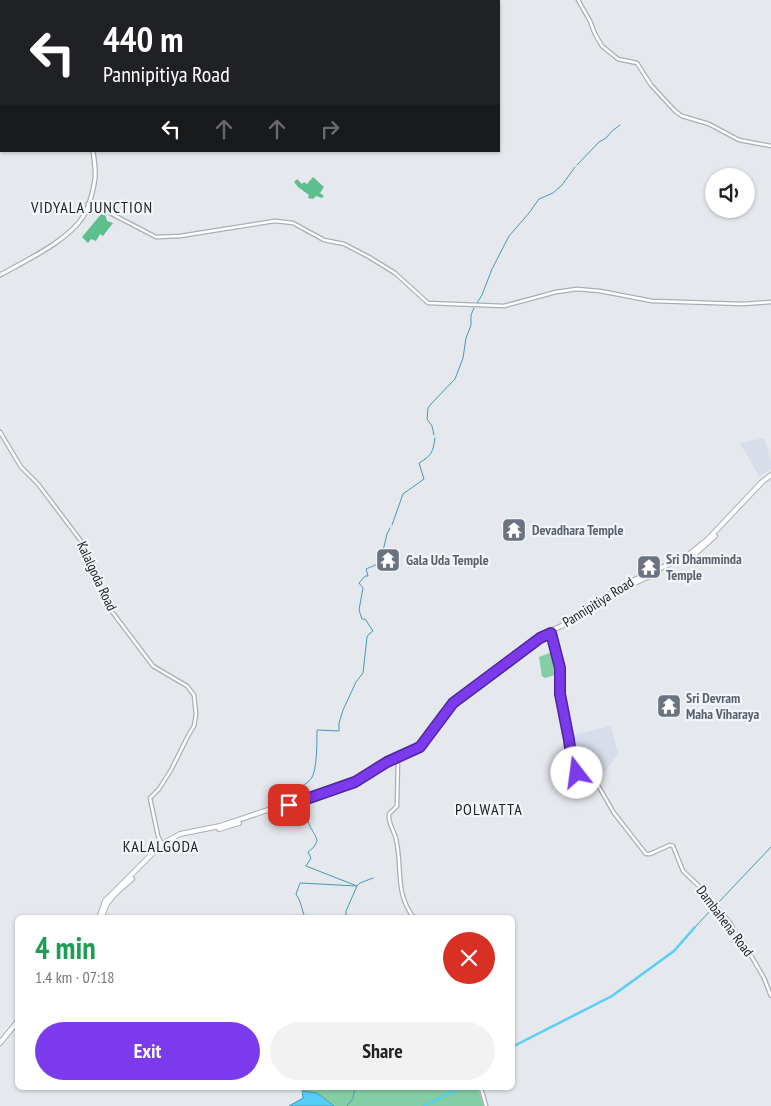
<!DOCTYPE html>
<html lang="en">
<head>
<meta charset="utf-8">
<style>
	:root { --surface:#fff; --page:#f2f2f2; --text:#222; --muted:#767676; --accent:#7c3aed }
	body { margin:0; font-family:"PT Sans Narrow",sans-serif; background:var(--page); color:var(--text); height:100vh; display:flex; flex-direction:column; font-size:19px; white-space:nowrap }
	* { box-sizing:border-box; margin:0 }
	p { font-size:16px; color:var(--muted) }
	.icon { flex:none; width:28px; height:28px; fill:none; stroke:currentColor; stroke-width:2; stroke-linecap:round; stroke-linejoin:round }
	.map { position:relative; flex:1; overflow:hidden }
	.drawer { position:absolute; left:15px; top:915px; width:500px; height:175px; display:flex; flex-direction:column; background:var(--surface); border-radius:8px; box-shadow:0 1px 4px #0004 }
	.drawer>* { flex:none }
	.top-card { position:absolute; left:0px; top:0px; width:500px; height:152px; box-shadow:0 1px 4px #0004; background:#202124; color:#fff; overflow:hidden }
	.controls { position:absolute; left:705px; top:168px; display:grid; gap:10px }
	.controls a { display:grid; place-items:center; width:50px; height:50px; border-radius:50%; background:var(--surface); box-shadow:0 1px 4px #0004; font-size:25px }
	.pin { position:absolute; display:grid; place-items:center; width:42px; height:42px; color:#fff; margin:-21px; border-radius:10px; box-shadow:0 2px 8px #0006 }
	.me { position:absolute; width:55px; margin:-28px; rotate:345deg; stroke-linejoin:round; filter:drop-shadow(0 0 4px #0008) }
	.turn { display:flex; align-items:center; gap:18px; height:105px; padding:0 20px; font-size:22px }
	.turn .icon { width:65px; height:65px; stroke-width:2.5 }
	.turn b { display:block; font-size:35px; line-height:42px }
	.lanes { display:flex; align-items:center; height:48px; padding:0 20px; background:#0003; justify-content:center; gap:25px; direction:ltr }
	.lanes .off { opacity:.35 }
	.round { display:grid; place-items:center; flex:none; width:52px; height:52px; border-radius:26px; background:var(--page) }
	.summary { display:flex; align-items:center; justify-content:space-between; height:85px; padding:0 20px }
	h1 { font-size:30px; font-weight:600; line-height:38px; color:#1e9e55 }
	.action { display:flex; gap:10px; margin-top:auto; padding:10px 20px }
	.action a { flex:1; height:58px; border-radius:30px; background:var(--accent); color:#fff; font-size:20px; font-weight:600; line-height:58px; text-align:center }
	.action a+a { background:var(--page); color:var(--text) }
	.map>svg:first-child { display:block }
	.built { fill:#d7dde9 }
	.green { fill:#84cea6 }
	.forest { fill:#5cbf8d }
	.water { fill:#57cef7; stroke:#479ab8 }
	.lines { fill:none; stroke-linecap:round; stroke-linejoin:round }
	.stream { stroke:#479ab8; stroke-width:1 }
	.canal { stroke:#57cef7; stroke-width:2.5 }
	.tertiary-casing { stroke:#aaadb2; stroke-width:5 }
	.secondary-casing { stroke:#aaadb2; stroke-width:5.5 }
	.primary-casing { stroke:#aaadb2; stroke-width:6 }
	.tertiary { stroke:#fff; stroke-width:2.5 }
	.secondary { stroke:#fff; stroke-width:3 }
	.primary { stroke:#fff; stroke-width:4 }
	.route-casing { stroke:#51269a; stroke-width:12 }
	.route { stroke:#7c3aed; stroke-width:9 }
	.labels { text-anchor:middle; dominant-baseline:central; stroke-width:4.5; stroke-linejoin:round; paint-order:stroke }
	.worship-label { font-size:14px; font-weight:bold; fill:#5b616d; stroke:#f2f5fa; text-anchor:start }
	.street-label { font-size:14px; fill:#212224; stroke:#f2f5fa }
	.quarter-label { font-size:16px; letter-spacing:1px; fill:#212224; stroke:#f2f5fa }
</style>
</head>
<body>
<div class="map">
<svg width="771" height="1106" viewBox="0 0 771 1106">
	<rect width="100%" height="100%" fill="#e5e8ed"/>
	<g class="built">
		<polygon points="764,438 771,462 771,469 759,476 740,443"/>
		<polygon points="611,726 618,754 597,782 577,771 572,764 569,736"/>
	</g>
	<g class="green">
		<polygon points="552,652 555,675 545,678 542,676 539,657"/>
		<polygon points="302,1088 478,1088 484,1106 334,1106 317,1093 302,1091"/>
	</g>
	<g class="forest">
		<polygon points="313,177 324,187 320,193 324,196 322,198 316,196 313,199 308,198 309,195 298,187 294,182 297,179 302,184 304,182 307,184"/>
		<polygon points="102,213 105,214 107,221 113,223 103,236 100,234 96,241 91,239 88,243 82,237"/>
	</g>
	<polygon class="water" points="302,1091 317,1093 334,1106 289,1106 303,1098"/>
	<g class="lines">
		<g class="stream">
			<polyline points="577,165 599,142 606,138 612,131 620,125"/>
			<polyline points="477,303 482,295 492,269 509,236 529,213 539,199 553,193 562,185 575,167"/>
			<polyline points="434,435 432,426 427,419 428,408 431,404 455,379 463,358 466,338 471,325 471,315 474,308"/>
			<path d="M 392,525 L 403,494 L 424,479 L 419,463 C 431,456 433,453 435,438"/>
			<path d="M 300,797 L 299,794 L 301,787 C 305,784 311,781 313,775 C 317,766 317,740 317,730 L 339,731 L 339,723 L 343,710 L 356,682 L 363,673 L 367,637 L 369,634 L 373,631 L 365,619 L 362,619 L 359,610 L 363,588 L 359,583 L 365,576 L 368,576 L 366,569 L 380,563 L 387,534 L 390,528"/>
			<path d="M 302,800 C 305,808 306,814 308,821 C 310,829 316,834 317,841 L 314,847 L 308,852 L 311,858 L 306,866 L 357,886 L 300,883 L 296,894 C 301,901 302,910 305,918"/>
			<polyline points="717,904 771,847"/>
			<polyline points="346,918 346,911 357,886 360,883 373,878"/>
			<polyline points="695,927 714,907"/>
			<polyline points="347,1106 353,1098 355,1088"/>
		</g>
		<g class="canal">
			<polyline points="0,58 1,58"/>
			<polyline points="512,1047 612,996 674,951 695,927"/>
			<polyline points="424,1106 459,1088"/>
		</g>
		<defs>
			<g id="tertiary">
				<polyline points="578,0 590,21 595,34 602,46 618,59 637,63 651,85 675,111 682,116 709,124 739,140 771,146"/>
				<polyline points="86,213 94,210 106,211 156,237 180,236 275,221 293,223 324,240 344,244 369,257 395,273 428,303 504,306 556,292 577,289 600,291 652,301 743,304 771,302"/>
				<polyline points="0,432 21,467 38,484 81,541 95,567 107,605 153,666 187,686 194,695 196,714 194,726 188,736 171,770 159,789 150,798 158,836 163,846"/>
				<polyline points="550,631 560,668 560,694 569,740 573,767 577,773 594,782 599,787 614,813 646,854 650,854 670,845 673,846 683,871 701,888 731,924 738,938 742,940 764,978 771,996"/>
				<path d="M 398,758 L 397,806 L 389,814 C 388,824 394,830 396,839 C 403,868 394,892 414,918"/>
				<polyline points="481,1088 486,1106"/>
			</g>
			<g id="secondary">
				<polyline points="197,1 200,0"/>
				<polyline points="88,204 94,210"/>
				<path d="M 0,275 C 25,261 70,240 84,215 C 89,208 94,187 95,178 C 96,169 94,160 93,151"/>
			</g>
			<g id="primary">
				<polyline points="696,553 715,536"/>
				<polyline points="626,587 656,573"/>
				<polyline points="497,671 523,650"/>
				<polyline points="423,744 448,709 463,696"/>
				<polyline points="386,763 414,751"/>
				<polyline points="314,797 361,779"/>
				<polyline points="219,829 239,823"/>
				<polyline points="99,918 105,901 162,844 180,834 220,826 298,800 364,775 386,760 419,745 446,708 457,697 539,636 568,623 586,612 617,589 632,581 687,556 708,539 762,482 771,475"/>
				<path d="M 102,918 C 105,900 119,890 132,879"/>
				<polyline points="0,1043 18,1021"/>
			</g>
		</defs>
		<use href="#tertiary" class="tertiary-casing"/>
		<use href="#secondary" class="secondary-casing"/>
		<use href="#primary" class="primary-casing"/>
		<use href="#tertiary" class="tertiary"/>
		<use href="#secondary" class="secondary"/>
		<use href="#primary" class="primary"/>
	</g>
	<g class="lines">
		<defs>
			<polyline id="route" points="289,805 355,782 387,762 420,747 453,703 540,638 551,633 560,668 560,694 569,740 572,764 577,773"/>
		</defs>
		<use href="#route" class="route-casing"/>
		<use href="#route" class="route"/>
	</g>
	<defs>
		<symbol id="temple-square" viewBox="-11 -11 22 22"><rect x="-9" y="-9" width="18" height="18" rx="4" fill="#6b7280" stroke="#f2f5fa"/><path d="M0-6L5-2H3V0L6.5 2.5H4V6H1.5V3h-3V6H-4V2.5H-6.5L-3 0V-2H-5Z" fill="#fff"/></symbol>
	</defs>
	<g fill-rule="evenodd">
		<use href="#temple-square" x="500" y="516" width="28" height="28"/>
		<use href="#temple-square" x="374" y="546" width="28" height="28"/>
		<use href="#temple-square" x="635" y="553" width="28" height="28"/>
		<use href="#temple-square" x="655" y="692" width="28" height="28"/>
	</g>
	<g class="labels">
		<g class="worship-label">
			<text x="532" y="530">Devadhara Temple</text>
			<text x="666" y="559">Sri Dhamminda<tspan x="666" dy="16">Temple</tspan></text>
			<text x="406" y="560">Gala Uda Temple</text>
			<text x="686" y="698">Sri Devram<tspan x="686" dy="16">Maha Viharaya</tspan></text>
		</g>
		<g class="street-label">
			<text transform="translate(97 576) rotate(65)">Kalalgoda Road</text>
			<text transform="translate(598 602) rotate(-32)">Pannipitiya Road</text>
			<text transform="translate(725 921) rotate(53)">Dambahena Road</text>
		</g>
		<g class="quarter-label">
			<text x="92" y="207">VIDYALA JUNCTION</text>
			<text x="489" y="809">POLWATTA</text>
			<text x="161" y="846">KALALGODA</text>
		</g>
	</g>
</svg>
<div class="controls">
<a><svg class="icon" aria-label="sound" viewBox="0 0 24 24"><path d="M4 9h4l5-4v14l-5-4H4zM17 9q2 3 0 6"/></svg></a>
</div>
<div class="pin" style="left:289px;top:805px;background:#d93025"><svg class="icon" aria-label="arrive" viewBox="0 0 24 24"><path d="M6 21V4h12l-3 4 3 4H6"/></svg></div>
<svg class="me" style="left:577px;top:773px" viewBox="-20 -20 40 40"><circle r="19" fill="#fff"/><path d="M0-13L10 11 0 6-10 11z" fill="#7c3aed"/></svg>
<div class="top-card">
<div class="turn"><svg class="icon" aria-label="left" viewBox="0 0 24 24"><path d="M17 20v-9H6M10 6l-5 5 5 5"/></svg><div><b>440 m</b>Pannipitiya Road</div></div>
<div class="lanes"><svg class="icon" aria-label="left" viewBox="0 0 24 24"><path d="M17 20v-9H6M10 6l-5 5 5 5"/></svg><svg class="icon off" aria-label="ahead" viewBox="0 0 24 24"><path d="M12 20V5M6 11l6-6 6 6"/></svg><svg class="icon off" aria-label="ahead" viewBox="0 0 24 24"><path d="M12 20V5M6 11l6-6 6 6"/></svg><svg class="icon off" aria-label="right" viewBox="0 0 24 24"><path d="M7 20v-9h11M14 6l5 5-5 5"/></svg></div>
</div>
<section class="drawer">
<div class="summary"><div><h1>4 min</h1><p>1.4 km · 07:18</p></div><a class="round" style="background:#d93025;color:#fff"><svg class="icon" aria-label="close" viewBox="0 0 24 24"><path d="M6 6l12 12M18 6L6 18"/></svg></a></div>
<div class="action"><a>Exit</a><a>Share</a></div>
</section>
</div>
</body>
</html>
